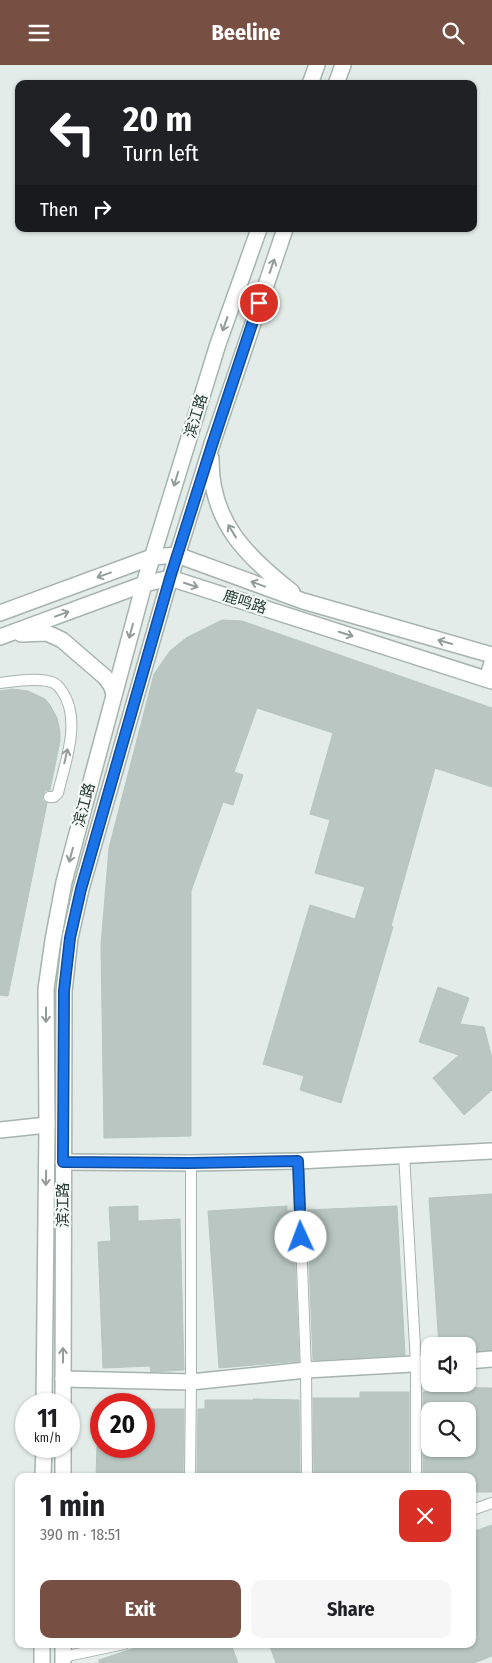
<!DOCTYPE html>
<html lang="en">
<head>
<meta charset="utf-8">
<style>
	:root { --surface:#fff; --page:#f6f6f6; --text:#202124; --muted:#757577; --accent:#785043 }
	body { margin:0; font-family:"Fira Sans Condensed","Noto Sans SC",sans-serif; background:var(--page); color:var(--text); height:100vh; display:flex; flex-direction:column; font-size:19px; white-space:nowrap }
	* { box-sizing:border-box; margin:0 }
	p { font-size:16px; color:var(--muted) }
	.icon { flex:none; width:28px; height:28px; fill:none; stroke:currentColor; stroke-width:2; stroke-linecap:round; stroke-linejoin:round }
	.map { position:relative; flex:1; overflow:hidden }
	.drawer { position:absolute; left:15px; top:1408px; width:461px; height:175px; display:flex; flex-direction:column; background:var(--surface); border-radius:10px; box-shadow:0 1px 4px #0004 }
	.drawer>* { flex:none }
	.banner { position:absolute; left:15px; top:15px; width:462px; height:152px; border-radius:10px; box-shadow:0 1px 4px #0004; background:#202124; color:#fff; overflow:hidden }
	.fabs { position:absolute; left:421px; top:1272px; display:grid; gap:10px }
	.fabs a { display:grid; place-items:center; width:55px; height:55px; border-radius:10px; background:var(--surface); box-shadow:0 1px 4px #0004; font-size:25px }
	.speed { position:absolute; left:15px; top:1328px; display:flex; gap:10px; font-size:25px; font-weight:700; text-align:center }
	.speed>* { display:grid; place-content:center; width:65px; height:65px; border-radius:50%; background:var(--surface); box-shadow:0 1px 4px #0004; line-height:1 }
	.speed small { font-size:12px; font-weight:400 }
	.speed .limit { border:8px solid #d22; background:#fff; color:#111 }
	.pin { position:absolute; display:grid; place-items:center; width:42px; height:42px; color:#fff; margin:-21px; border:2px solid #fff; border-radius:50%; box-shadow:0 1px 5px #0007 }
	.me { position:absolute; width:55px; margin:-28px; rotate:358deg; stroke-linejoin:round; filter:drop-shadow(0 0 4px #0008) }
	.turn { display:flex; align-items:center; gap:18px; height:105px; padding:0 25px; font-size:22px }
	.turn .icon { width:65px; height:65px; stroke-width:2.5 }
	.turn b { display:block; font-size:35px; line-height:42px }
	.then { display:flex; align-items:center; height:48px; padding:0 25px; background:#0003; gap:10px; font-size:19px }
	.round { display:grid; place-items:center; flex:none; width:52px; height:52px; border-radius:10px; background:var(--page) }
	.overview { display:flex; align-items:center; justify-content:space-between; height:85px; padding:0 25px }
	h1 { font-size:30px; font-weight:700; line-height:38px }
	.primary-button { display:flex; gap:10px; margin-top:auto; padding:10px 25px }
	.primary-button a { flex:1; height:58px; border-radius:10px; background:var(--accent); color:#fff; font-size:20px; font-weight:700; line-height:58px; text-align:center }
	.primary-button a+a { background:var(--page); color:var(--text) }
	header { display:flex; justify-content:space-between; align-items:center; height:65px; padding:0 25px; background:var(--accent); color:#fff; font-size:22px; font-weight:700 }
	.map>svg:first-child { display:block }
	.building { fill:#b9c6c1; stroke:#b6c5bf; fill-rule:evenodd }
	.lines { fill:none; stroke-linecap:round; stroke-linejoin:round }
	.service-casing { stroke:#a6b3af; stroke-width:12 }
	.minor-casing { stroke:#a6b3af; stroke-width:18 }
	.tertiary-casing { stroke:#a6b3af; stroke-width:18 }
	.secondary-casing { stroke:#a3b6b0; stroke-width:18 }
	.service { stroke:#fff; stroke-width:10 }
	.minor { stroke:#fff; stroke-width:15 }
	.tertiary { stroke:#fff; stroke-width:15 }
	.secondary { stroke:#fff; stroke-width:15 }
	.oneway { stroke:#929d9a }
	.route-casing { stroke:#114b97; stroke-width:12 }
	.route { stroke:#1a73e8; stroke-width:9 }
	.labels { text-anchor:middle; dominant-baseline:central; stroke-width:4.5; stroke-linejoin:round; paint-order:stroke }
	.street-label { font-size:15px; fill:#253b35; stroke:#f4f8f6 }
</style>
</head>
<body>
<header><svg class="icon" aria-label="menu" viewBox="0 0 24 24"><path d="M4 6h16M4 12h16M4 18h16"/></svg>Beeline<svg class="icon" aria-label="search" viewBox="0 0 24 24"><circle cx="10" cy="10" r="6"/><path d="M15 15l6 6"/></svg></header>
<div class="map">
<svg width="492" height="1598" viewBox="0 0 492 1598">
	<rect width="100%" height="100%" fill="#e3ece8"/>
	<g class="building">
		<polygon points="222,555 242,556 492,643 492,722 435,703 391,861 393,862 341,1038 300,1025 304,1011 263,999 310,840 355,854 365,822 315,808 330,755 310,749 333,668 257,643 234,707 243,710 233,740 223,737 191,826 191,1071 104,1073 101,880 109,783 154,609 170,586 186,573"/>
		<polygon points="12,624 28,626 45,634 50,640 57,653 60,667 60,676 50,725 45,726 42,732 43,736 47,738 8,931 0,930 0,626"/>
		<polygon points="438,922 469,933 460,959 484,962 492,993 492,1025 464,1050 433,1013 459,990 419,977"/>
		<polygon points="492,1129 492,1285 468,1287 468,1281 439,1281 429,1133"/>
		<polygon points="138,1141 138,1156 180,1154 184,1305 151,1307 150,1301 103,1303 98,1177 111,1176 109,1142"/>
		<polygon points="287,1141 287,1146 293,1146 299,1296 219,1303 208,1146"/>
		<polygon points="397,1141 405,1290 313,1295 307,1145"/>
		<path d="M 426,1322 L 492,1323 L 492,1427 L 472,1427 L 472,1411 L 423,1411 L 423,1327 L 426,1327 ZM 430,1346 L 468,1346 L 468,1384 L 430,1384 Z"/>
		<polygon points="360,1327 409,1327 409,1411 314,1411 313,1333 360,1333"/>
		<polygon points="253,1334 299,1335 300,1411 197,1411 198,1344 205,1344 205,1335 253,1335"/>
		<polygon points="144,1344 184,1344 183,1411 96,1411 97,1381 144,1381"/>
		<polygon points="492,1460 492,1591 474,1598 276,1598 269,1579 472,1579 472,1467"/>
		<polygon points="147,1579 231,1579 238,1598 99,1598 99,1595"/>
	</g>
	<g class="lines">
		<defs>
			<g id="service">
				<path d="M 0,618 C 14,616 42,612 54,618 C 58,620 60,623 62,626 C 82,655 65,698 58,728 L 54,732 L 49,732"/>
				<polyline points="404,1089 416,1299 416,1411"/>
				<polyline points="298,1096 306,1305 307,1411"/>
				<polyline points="190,1411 191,1317 191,1098"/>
				<polyline points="472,1445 492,1438"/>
				<polyline points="63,1592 124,1579"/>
			</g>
			<g id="minor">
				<polyline points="487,614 492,598"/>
				<polyline points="0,1065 47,1060"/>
				<polyline points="63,1097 191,1098 298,1096 492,1086"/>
				<polyline points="468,1296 492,1294"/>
				<polyline points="63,1314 191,1317 306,1305 430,1298"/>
			</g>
			<g id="tertiary">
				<path d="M 211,393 C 210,456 246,491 292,527"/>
				<polyline points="0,548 152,492 177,490 303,536 492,590"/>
				<polyline points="21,569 47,568 62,575 105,612 111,620 114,629"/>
				<polyline points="0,572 144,519 170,513 492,616"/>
				<polyline points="44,1339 47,1060 46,924 53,875 64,817 144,519"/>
				<polyline points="63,1339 64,926 70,873 81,824 170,513 212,379"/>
				<polyline points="43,1411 44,1381"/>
				<polyline points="63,1411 63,1381"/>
				<polyline points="42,1598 42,1579"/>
				<polyline points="63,1598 63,1579"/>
			</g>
			<g id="secondary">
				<polyline points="310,19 317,0"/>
				<polyline points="336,19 343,0"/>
				<polyline points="212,379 285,164"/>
				<polyline points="144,519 218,279 259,164"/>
			</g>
		</defs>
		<use href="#service" class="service-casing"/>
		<use href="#minor" class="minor-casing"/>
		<use href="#tertiary" class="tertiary-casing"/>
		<use href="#secondary" class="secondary-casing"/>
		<use href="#service" class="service"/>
		<use href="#minor" class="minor"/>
		<use href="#tertiary" class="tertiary"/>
		<use href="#secondary" class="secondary"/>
	</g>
	<defs><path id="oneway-shaft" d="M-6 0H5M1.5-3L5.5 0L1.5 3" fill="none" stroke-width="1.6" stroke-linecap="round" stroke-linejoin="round" transform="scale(1.25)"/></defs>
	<g class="oneway">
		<use href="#oneway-shaft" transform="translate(272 201) rotate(-71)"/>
		<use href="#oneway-shaft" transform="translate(225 259) rotate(109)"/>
		<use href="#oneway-shaft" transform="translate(176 414) rotate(107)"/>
		<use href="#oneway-shaft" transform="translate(232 466) rotate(-122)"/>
		<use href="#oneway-shaft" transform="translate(104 510) rotate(160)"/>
		<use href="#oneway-shaft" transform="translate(258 519) rotate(-160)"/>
		<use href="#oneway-shaft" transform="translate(191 520) rotate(18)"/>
		<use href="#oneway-shaft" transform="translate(62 549) rotate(-20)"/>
		<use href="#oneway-shaft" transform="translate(131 566) rotate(106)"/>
		<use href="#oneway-shaft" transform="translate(346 569) rotate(18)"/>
		<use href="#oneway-shaft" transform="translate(445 577) rotate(-164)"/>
		<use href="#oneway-shaft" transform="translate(66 691) rotate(-77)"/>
		<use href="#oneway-shaft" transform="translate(71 790) rotate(105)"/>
		<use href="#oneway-shaft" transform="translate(46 950) rotate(90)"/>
		<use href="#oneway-shaft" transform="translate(46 1113) rotate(91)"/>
		<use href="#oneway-shaft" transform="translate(63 1290) rotate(-90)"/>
	</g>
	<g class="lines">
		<defs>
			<polyline id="route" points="259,238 212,380 170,513 81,824 70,873 64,926 63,1097 190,1098 298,1096 301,1172"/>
		</defs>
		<use href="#route" class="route-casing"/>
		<use href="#route" class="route"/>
	</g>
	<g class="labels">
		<g class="street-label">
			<text transform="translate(196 351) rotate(-73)">滨江路</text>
			<text transform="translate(245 537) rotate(18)">鹿鸣路</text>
			<text transform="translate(84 740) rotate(-75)">滨江路</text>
			<text transform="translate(63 1140) rotate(-90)">滨江路</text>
		</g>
	</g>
</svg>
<div class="fabs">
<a><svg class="icon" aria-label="sound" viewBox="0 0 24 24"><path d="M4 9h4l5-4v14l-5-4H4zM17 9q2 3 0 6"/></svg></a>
<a><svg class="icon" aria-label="search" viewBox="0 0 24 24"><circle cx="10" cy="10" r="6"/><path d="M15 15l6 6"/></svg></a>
</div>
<div class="speed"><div>11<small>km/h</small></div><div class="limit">20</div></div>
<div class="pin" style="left:259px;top:238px;background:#d93025"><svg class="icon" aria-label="arrive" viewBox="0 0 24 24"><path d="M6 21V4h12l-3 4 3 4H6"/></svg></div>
<svg class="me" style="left:301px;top:1172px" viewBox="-20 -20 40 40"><circle r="19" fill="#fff"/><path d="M0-13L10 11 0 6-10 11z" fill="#1a73e8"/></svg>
<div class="banner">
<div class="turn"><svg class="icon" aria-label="left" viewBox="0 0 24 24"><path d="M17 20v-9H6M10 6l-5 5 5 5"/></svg><div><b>20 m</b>Turn left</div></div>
<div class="then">Then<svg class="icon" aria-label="right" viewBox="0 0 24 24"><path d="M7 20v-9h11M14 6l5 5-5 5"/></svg></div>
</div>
<section class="drawer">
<div class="overview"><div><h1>1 min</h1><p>390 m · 18:51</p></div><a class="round" style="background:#d93025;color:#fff"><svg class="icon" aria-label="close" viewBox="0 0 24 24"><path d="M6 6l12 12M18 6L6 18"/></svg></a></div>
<div class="primary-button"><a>Exit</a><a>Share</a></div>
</section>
</div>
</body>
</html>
